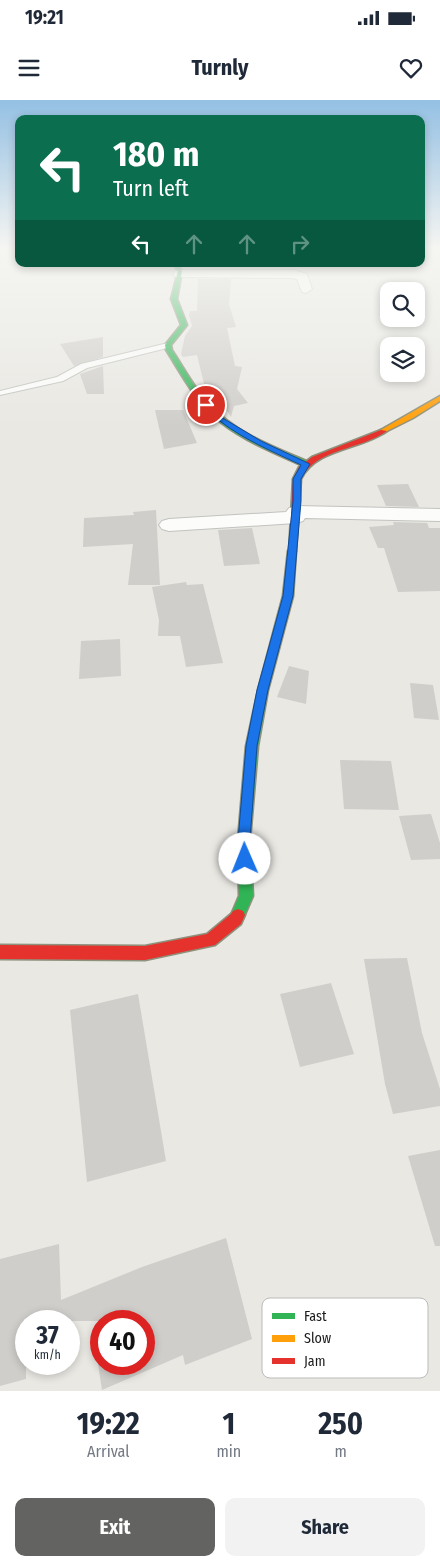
<!DOCTYPE html>
<html lang="en">
<head>
<meta charset="utf-8">
<style>
	:root { --surface:#fff; --page:#f2f2f3; --text:#1f2937; --muted:#747a83; --accent:#636361 }
	body { margin:0; font-family:"Fira Sans Condensed",sans-serif; background:var(--page); color:var(--text); height:100vh; display:flex; flex-direction:column; font-size:19px; white-space:nowrap }
	* { box-sizing:border-box; margin:0 }
	p { font-size:16px; color:var(--muted) }
	.icon { flex:none; width:28px; height:28px; fill:none; stroke:currentColor; stroke-width:2; stroke-linecap:round; stroke-linejoin:round }
	.map { position:relative; height:1291px; overflow:hidden }
	.drawer { display:flex; flex-direction:column; background:var(--surface); flex:1 }
	.drawer>* { flex:none }
	.banner { position:absolute; left:15px; top:15px; width:410px; height:152px; border-radius:10px; box-shadow:0 2px 8px #0003; background:#0b6e4f; color:#fff; overflow:hidden }
	.buttons { position:absolute; left:380px; top:182px; display:grid; gap:10px }
	.buttons a { display:grid; place-items:center; width:45px; height:45px; border-radius:10px; background:var(--surface); box-shadow:0 2px 8px #0003; font-size:25px }
	.speed { position:absolute; left:15px; top:1210px; display:flex; gap:10px; font-size:25px; font-weight:700; text-align:center }
	.speed>* { display:grid; place-content:center; width:65px; height:65px; border-radius:50%; background:var(--surface); box-shadow:0 2px 8px #0003; line-height:1 }
	.speed small { font-size:12px; font-weight:400 }
	.speed .limit { border:8px solid #d22; background:#fff; color:#111 }
	.pin { position:absolute; display:grid; place-items:center; width:42px; height:42px; color:#fff; margin:-21px; border:2px solid #fff; border-radius:50%; box-shadow:0 1px 5px #0007 }
	.me { position:absolute; width:55px; margin:-28px; rotate:359deg; stroke-linejoin:round; filter:drop-shadow(0 0 4px #0008) }
	.turn { display:flex; align-items:center; gap:18px; height:105px; padding:0 15px; font-size:22px }
	.turn .icon { width:65px; height:65px; stroke-width:2.5 }
	.turn b { display:block; font-size:35px; line-height:42px }
	.lanes { display:flex; align-items:center; height:48px; padding:0 15px; background:#0003; justify-content:center; gap:25px; direction:ltr }
	.lanes .off { opacity:.35 }
	.eta { display:flex; justify-content:space-evenly; align-items:center; height:85px; text-align:center }
	.eta b { font-size:30px; font-weight:700; line-height:35px }
	.cta { display:flex; gap:10px; margin-top:auto; padding:10px 15px }
	.cta a { flex:1; height:58px; border-radius:10px; background:var(--accent); color:#fff; font-size:20px; font-weight:700; line-height:58px; text-align:center }
	.cta a+a { background:var(--page); color:var(--text) }
	.status { display:flex; justify-content:space-between; align-items:center; height:35px; padding:0 25px; background:var(--surface); direction:ltr }
	.status svg { height:14px; fill:currentColor }
	header { display:flex; justify-content:space-between; align-items:center; height:65px; padding:0 15px; background:var(--surface); font-size:22px; font-weight:700 }
	.map>svg:first-child { display:block }
	.building { fill:#d0ceca }
	.lines { fill:none; stroke-linecap:round; stroke-linejoin:round }
	.lane-casing { stroke:#c2c2bf; stroke-width:2 }
	.street-casing { stroke:#c2c2bf; stroke-width:2 }
	.fast-casing { stroke:#8e927d; stroke-width:3 }
	.slow-casing { stroke:#8e927d; stroke-width:3 }
	.jam-casing { stroke:#8e927d; stroke-width:3 }
	.lane { fill:#fcfcfb; fill-rule:evenodd }
	.street { fill:#fcfcfb; fill-rule:evenodd }
	.fast { fill:#30b455; fill-rule:evenodd }
	.slow { fill:#ff9f0a; fill-rule:evenodd }
	.jam { fill:#e5322d; fill-rule:evenodd }
	.route { fill:#1a73e8; stroke:#114b97 }
	.key { fill:#fff; stroke:#bbb; stroke-width:1 }
	.key-label { font-size:14px; fill:#1b1b1b }
</style>
</head>
<body>
<div class="status"><b>19:21</b><svg viewBox="0 0 49 12"><path d="M0 12V9h3v3zM5 12V6h3v6zM10 12V3h3v9zM15 12V0h3v12zM26 1h20v11H26zM47 4h2v5h-2z"/></svg></div>
<header><svg class="icon" aria-label="menu" viewBox="0 0 24 24"><path d="M4 6h16M4 12h16M4 18h16"/></svg>Turnly<svg class="icon" aria-label="heart" viewBox="0 0 24 24"><path d="M12 20l-8-8c-3-5 5-10 8-4 3-6 11-1 8 4z"/></svg></header>
<div class="map">
<svg width="440" height="1291" viewBox="0 0 440 1291">
	<rect width="100%" height="100%" fill="#e9e8e3"/>
	<g class="building">
		<polygon points="198,179 231,179 229,204 236,227 227,228 235,266 242,267 237,289 248,303 234,306 231,317 213,288 207,293 206,292 197,255 183,257 181,254 185,236 192,226 189,215 190,211 197,211"/>
		<polygon points="103,237 103,257 74,266 60,244"/>
		<polygon points="103,266 104,294 87,294 80,274"/>
		<polygon points="155,310 183,310 197,343 164,349"/>
		<polygon points="408,384 419,407 386,406 377,385"/>
		<polygon points="156,410 160,485 128,485 133,444 83,447 84,418 134,415 133,412"/>
		<polygon points="393,422 427,423 429,428 440,428 440,491 398,492 384,448 378,448 369,427 394,425"/>
		<polygon points="252,428 260,464 224,466 218,430"/>
		<polygon points="186,482 187,485 203,484 223,563 186,567 180,536 158,536 159,520 152,487"/>
		<polygon points="120,539 121,576 79,579 81,541"/>
		<polygon points="289,566 309,571 306,604 277,597"/>
		<polygon points="410,583 433,585 439,620 414,618"/>
		<polygon points="340,660 391,661 399,710 344,709"/>
		<polygon points="431,714 440,743 440,759 411,760 399,716"/>
		<polygon points="407,858 422,933 440,989 440,1006 393,1014 385,984 364,859"/>
		<polygon points="331,883 354,954 300,967 280,894"/>
		<polygon points="138,894 166,1061 87,1082 70,910"/>
		<polygon points="440,1050 440,1146 435,1146 408,1056"/>
		<polygon points="226,1138 252,1239 185,1265 183,1255 102,1290 98,1264 144,1264 144,1221 26,1221 26,1279 0,1286 0,1159 59,1144 61,1200 142,1167"/>
	</g>
	<g class="lines">
		<defs>
			<polygon id="lane" points="168,243 171,243 171,247 87,268 63,281 0,295 0,291 57,277 81,264"/>
			<g id="street">
				<polygon points="179,170 293,170 307,174 312,189 306,193 302,192 297,179 292,178 175,177 173,174 175,171"/>
				<polygon points="296,406 440,409 440,421 305,418 303,421 296,423 169,431 162,429 159,425 162,421 169,419 286,412 289,408"/>
			</g>
			<g id="fast">
				<path d="M 173,164 L 177,164 L 182,171 L 177,199 L 187,225 L 171,245 L 172,250 C 184,268 194,288 209,304 C 235,333 274,347 309,362 L 309,366 L 303,366 C 273,352 238,339 213,316 C 193,297 180,272 166,250 L 165,245 L 181,225 L 171,199 L 178,171 Z"/>
				<polygon points="292,448 296,451 293,496 268,590 258,646 250,740 253,796 243,819 238,821 233,819 231,815 239,796 238,740 246,646 258,590 283,496 288,451"/>
			</g>
			<polygon id="slow" points="440,296 440,301 413,318 385,332 379,331"/>
			<g id="jam">
				<path d="M 381,330 L 387,331 C 361,350 316,348 301,379 L 296,451 L 295,453 L 289,453 L 293,379 L 299,367 L 312,357 Z"/>
				<polygon points="238,809 243,811 245,815 241,824 215,845 145,860 0,859 0,845 145,846 207,834 231,814 233,811"/>
			</g>
		</defs>
		<use href="#lane" class="lane-casing"/>
		<use href="#street" class="street-casing"/>
		<use href="#fast" class="fast-casing"/>
		<use href="#slow" class="slow-casing"/>
		<use href="#jam" class="jam-casing"/>
		<use href="#lane" class="lane"/>
		<use href="#street" class="street"/>
		<use href="#fast" class="fast"/>
		<use href="#slow" class="slow"/>
		<use href="#jam" class="jam"/>
	</g>
	<linearGradient id="sky" x2="0" y2="1"><stop stop-color="#94c0e3"/><stop offset="0.45" stop-color="#f5f5f2"/><stop offset="1" stop-color="#f5f5f2" stop-opacity="0"/></linearGradient>
	<rect width="440" height="327" fill="url(#sky)"/>
	<path class="route" d="M 203,303 L 208,303 L 221,317 L 261,341 L 310,364 L 301,379 L 301,401 L 293,496 L 268,590 L 257,646 L 250,740 L 251,759 L 249,763 L 245,764 L 240,763 L 238,740 L 246,646 L 257,590 L 283,496 L 293,401 L 293,379 L 301,365 C 267,349 230,334 203,306 Z"/>
	<rect x="262" y="1198" width="166" height="80" rx="8" class="key"/>
	<rect x="272" y="1213" width="23" height="6" fill="#30b455"/>
	<rect x="272" y="1235" width="23" height="7" fill="#ff9f0a"/>
	<rect x="272" y="1258" width="23" height="6" fill="#e5322d"/>
	<g class="key-label">
		<text x="304" y="1221">Fast</text>
		<text x="304" y="1243">Slow</text>
		<text x="304" y="1266">Jam</text>
	</g>
</svg>
<div class="buttons">
<a><svg class="icon" aria-label="search" viewBox="0 0 24 24"><circle cx="10" cy="10" r="6"/><path d="M15 15l6 6"/></svg></a>
<a><svg class="icon" aria-label="layers" viewBox="0 0 24 24"><path d="M12 4l9 5-9 5-9-5zM3 14l9 5 9-5"/></svg></a>
</div>
<div class="speed"><div>37<small>km/h</small></div><div class="limit">40</div></div>
<div class="pin" style="left:206px;top:305px;background:#d93025"><svg class="icon" aria-label="arrive" viewBox="0 0 24 24"><path d="M6 21V4h12l-3 4 3 4H6"/></svg></div>
<svg class="me" style="left:245px;top:759px" viewBox="-20 -20 40 40"><circle r="19" fill="#fff"/><path d="M0-13L10 11 0 6-10 11z" fill="#1a73e8"/></svg>
<div class="banner">
<div class="turn"><svg class="icon" aria-label="left" viewBox="0 0 24 24"><path d="M17 20v-9H6M10 6l-5 5 5 5"/></svg><div><b>180 m</b>Turn left</div></div>
<div class="lanes"><svg class="icon" aria-label="left" viewBox="0 0 24 24"><path d="M17 20v-9H6M10 6l-5 5 5 5"/></svg><svg class="icon off" aria-label="ahead" viewBox="0 0 24 24"><path d="M12 20V5M6 11l6-6 6 6"/></svg><svg class="icon off" aria-label="ahead" viewBox="0 0 24 24"><path d="M12 20V5M6 11l6-6 6 6"/></svg><svg class="icon off" aria-label="right" viewBox="0 0 24 24"><path d="M7 20v-9h11M14 6l5 5-5 5"/></svg></div>
</div>
</div>
<section class="drawer">
<div class="eta">
<div><b>19:22</b><p>Arrival</p></div>
<div><b>1</b><p>min</p></div>
<div><b>250</b><p>m</p></div>
</div>
<div class="cta"><a>Exit</a><a>Share</a></div>
</section>
</body>
</html>
